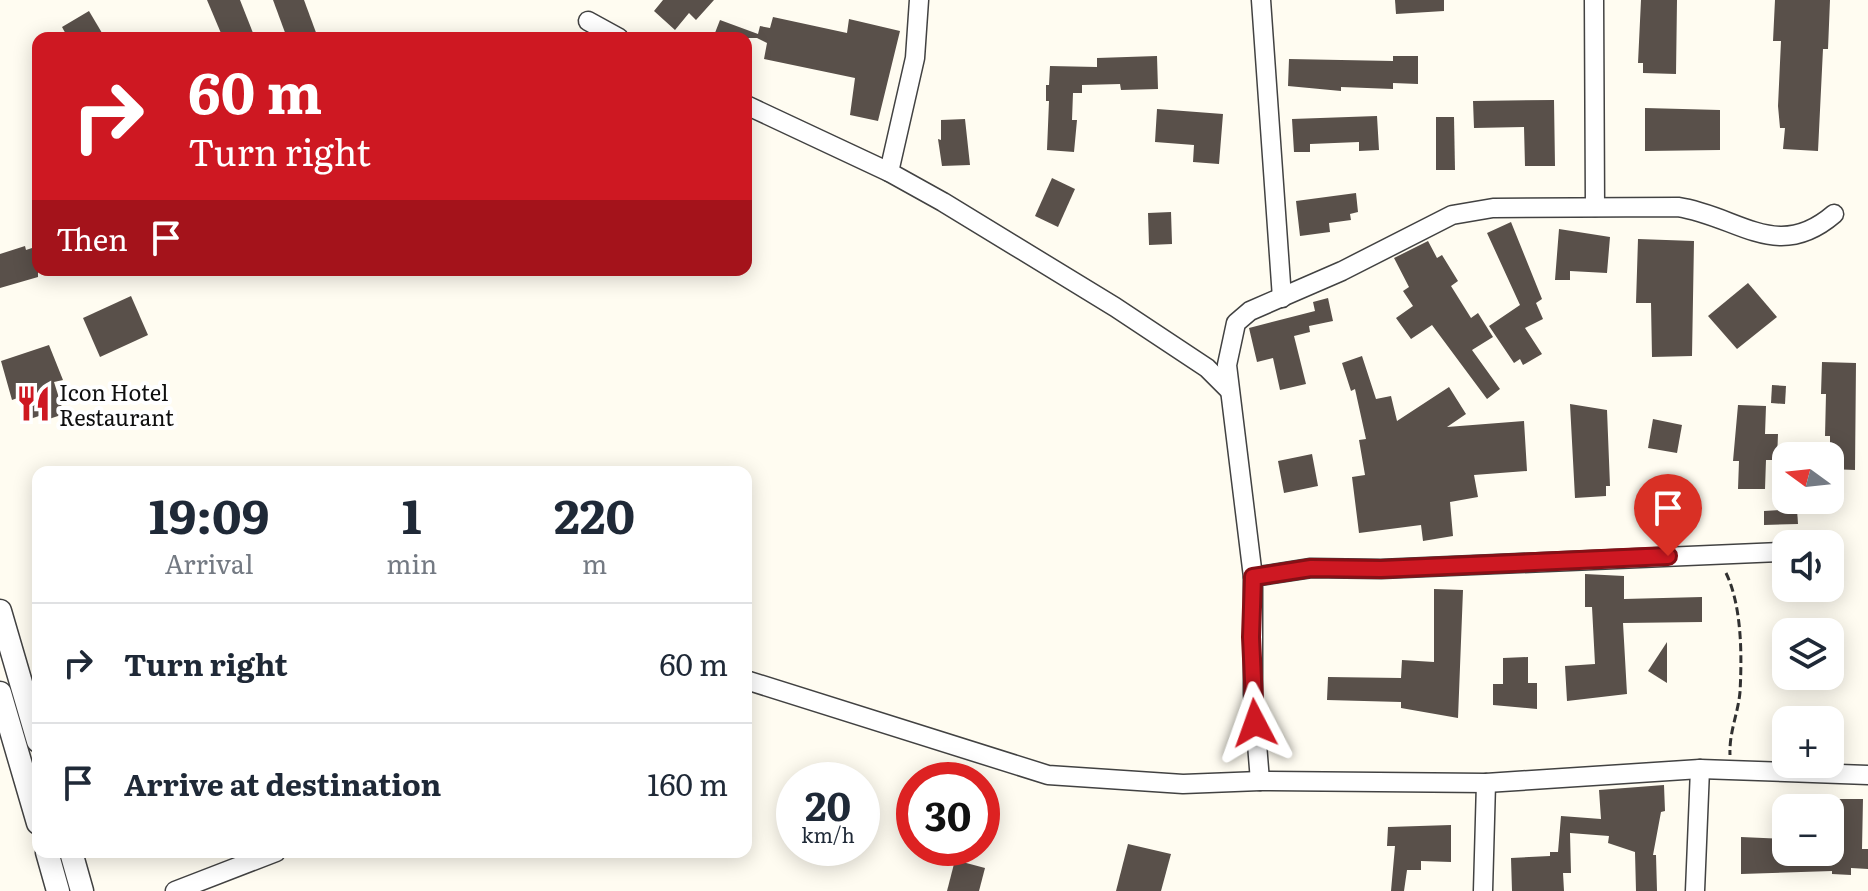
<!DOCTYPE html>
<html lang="en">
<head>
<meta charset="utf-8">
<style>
	:root { --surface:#fff; --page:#f6f6f7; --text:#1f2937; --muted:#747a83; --line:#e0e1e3 }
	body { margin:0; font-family:Literata,serif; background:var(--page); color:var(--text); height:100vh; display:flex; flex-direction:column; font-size:30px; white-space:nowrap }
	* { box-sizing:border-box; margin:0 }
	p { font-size:26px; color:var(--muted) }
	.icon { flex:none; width:44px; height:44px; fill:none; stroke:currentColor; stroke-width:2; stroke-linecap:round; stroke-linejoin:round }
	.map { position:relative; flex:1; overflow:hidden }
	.panel { position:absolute; left:32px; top:466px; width:720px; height:392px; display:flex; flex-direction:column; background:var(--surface); border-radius:16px; box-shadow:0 4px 20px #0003 }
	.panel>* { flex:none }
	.banner { position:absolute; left:32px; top:32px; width:720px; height:244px; border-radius:16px; box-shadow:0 4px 20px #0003; background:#ce1822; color:#fff; overflow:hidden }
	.needle { width:52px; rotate:285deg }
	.fabs { position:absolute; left:1772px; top:442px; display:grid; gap:16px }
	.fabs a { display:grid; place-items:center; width:72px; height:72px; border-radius:16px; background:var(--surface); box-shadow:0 4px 20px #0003; font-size:40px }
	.speed { position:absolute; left:776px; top:762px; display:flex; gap:16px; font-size:40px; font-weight:700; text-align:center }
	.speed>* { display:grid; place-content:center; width:104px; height:104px; border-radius:50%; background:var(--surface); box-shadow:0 4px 20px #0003; line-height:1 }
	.speed small { font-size:20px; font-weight:400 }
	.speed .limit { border:12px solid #d22; background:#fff; color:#111 }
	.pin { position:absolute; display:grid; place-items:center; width:68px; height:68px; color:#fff; margin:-82px -34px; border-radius:50% 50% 50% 0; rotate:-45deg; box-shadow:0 0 8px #0007 }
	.pin .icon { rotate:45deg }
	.me { position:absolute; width:88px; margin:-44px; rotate:356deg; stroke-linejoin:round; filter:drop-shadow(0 0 6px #0008) }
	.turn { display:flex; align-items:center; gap:28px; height:168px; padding:0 24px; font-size:36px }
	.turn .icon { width:104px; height:104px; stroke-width:2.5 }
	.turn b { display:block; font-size:56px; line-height:68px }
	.then { display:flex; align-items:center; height:76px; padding:0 24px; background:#0003; gap:16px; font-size:30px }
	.eta { display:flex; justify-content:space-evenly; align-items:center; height:136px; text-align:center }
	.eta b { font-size:48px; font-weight:700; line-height:56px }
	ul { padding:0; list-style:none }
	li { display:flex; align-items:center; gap:24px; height:120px; padding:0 24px; border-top:2px solid var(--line) }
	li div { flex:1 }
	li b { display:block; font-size:30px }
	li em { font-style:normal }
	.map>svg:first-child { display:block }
	.building { fill:#59504a }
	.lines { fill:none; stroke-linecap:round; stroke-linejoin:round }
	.minor-casing { stroke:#424242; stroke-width:21 }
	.tertiary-casing { stroke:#424242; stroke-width:25 }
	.path { stroke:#313131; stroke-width:3; stroke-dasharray:8 4; stroke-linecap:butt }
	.minor { stroke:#fff; stroke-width:18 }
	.tertiary { stroke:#fff; stroke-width:22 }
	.route-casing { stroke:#861016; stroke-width:20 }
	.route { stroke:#ce1822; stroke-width:14 }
	.labels { text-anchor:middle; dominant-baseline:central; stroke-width:8; stroke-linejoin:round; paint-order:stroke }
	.poi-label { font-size:22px; fill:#0f0f0f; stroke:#fff; text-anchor:start }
</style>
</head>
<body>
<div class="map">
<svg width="1868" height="891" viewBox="0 0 1868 891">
	<rect width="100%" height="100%" fill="#fffcf1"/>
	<g class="building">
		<polygon points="207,0 240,0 255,38 223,38"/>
		<polygon points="273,0 304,0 318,38 287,38"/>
		<polygon points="663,0 714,0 696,20 689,13 675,30 654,11"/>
		<polygon points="1395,0 1444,0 1444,11 1396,14"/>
		<polygon points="1641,0 1677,0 1676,74 1643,73 1643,63 1638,63"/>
		<polygon points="1775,0 1830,0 1828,49 1823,49 1818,151 1783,149 1785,128 1780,128 1778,106 1781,41 1773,41"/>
		<polygon points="89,11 105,38 68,38 62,27"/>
		<polygon points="773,17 847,33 849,19 900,31 878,121 850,115 855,78 764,59 767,43 757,38 713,38 720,20 758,34 760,26 770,28"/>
		<polygon points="1157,56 1158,89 1121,90 1120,84 1082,85 1082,93 1073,93 1072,120 1077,120 1074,152 1047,150 1049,101 1046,101 1046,85 1049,85 1050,66 1097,67 1097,58"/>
		<polygon points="1393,56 1418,56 1418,84 1393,83 1393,89 1341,87 1341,91 1288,86 1289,59 1393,61"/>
		<polygon points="1554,100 1555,166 1525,166 1524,127 1474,128 1473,101"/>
		<polygon points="1645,108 1720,110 1720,150 1645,151"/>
		<polygon points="1157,109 1223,114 1219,164 1193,162 1194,145 1155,142"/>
		<polygon points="1377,116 1379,150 1359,151 1359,142 1310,144 1310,152 1294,152 1292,119"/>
		<polygon points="1436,117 1454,117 1455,170 1436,170"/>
		<polygon points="965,119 970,165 942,166 938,139 941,140 941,120"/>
		<polygon points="1052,178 1075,189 1058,227 1035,216"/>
		<polygon points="1356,193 1358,212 1350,214 1351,220 1329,223 1330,232 1300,236 1296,201"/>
		<polygon points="1171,212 1172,244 1149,245 1148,213"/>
		<polygon points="1511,222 1542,299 1536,303 1543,319 1525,328 1542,354 1523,365 1520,359 1514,363 1489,326 1520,305 1487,233"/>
		<polygon points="1559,229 1610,237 1607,273 1570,271 1570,280 1555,280"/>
		<polygon points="1638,239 1694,241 1692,356 1652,357 1651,303 1636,303"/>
		<polygon points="1428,241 1437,258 1442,255 1458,281 1451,286 1471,318 1478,313 1493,337 1472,350 1500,389 1487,399 1432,325 1411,339 1396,318 1413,306 1403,291 1409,287 1394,258"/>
		<polygon points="25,246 26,250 38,246 38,277 0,288 0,254"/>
		<polygon points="1748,283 1777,317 1737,349 1708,316"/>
		<polygon points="131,296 148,335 100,357 83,318"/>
		<polygon points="1328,298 1333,321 1309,326 1310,332 1294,336 1306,384 1280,390 1273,358 1257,362 1249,328 1315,311 1313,302"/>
		<polygon points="49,345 63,380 54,382 64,414 46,420 45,414 30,419 23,396 12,400 1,361"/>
		<polygon points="1362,356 1376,399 1391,396 1397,421 1449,387 1466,414 1447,427 1524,421 1527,471 1474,475 1478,497 1450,502 1453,536 1423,541 1421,525 1359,533 1352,477 1365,475 1359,440 1366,439 1355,389 1351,391 1342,363"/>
		<polygon points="1822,362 1856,363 1855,470 1830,469 1830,436 1825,436 1826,394 1821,394"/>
		<polygon points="1772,385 1786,386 1785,404 1771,403"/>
		<polygon points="1570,404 1607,410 1610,486 1606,486 1606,496 1575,498"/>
		<polygon points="1738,405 1766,406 1765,434 1778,434 1777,460 1766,460 1765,489 1738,489 1739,461 1733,461"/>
		<polygon points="1653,419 1682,425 1677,453 1648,448"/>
		<polygon points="1312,454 1318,486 1284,493 1278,461"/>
		<polygon points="1797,509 1798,524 1764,525 1764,511"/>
		<polygon points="1585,574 1624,576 1624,599 1702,597 1702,622 1623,623 1627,694 1567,701 1565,666 1595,664 1592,607 1585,607"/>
		<polygon points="1434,589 1463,590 1458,718 1401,708 1401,702 1327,700 1328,677 1401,678 1402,660 1434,662"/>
		<polygon points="1667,642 1667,683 1648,671"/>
		<polygon points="1528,657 1528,683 1537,683 1537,709 1493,705 1493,684 1503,684 1503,658"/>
		<polygon points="1664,785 1665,811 1661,812 1653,855 1656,855 1657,891 1636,891 1635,852 1608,843 1609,836 1570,833 1571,873 1563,873 1564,891 1512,891 1511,858 1550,856 1550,852 1558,852 1561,816 1601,819 1599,790"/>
		<polygon points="1830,799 1863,799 1862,849 1868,849 1868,869 1851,868 1851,875 1832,874 1832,871 1741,874 1741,837 1786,839 1786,852 1830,852"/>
		<polygon points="1451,825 1451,862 1421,861 1421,870 1407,870 1404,891 1391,891 1395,846 1387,846 1388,827"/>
		<polygon points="1128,844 1171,854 1161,891 1116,891"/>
		<polygon points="955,860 985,868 979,891 947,891"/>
	</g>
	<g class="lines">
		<defs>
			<g id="minor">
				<polyline points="1261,0 1282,298"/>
				<polyline points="1594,0 1595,207"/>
				<polyline points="588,21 619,38"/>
				<polyline points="746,105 889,172 943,202 1115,307 1207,368 1229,390"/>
				<polyline points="889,172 915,58 919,0"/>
				<path d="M 1253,577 L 1227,365 L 1236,323 L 1250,311 L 1342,271 L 1452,215 L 1493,208 L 1678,207 C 1738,216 1777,263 1834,214"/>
				<polyline points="746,680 1048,775 1183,784 1260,781 1486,783 1700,769 1868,775"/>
				<polyline points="1260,781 1253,694 1253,577 1311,568 1381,569 1781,552"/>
				<polyline points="175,891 276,852"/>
				<polyline points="1483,891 1486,783"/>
				<polyline points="1695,891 1700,769"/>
			</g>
			<g id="tertiary">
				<polyline points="0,611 38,741"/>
				<polyline points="0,693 38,823"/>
				<polyline points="47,852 58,891"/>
				<polyline points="71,852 82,891"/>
			</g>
		</defs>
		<use href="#minor" class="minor-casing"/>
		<use href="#tertiary" class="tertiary-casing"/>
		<path class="path" d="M 1726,573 C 1742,606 1742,656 1740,692 C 1738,714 1729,732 1730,755"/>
		<use href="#minor" class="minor"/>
		<use href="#tertiary" class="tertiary"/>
	</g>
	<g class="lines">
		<defs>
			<polyline id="route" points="1255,723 1251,637 1253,577 1311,568 1381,569 1668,556"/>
		</defs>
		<use href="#route" class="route-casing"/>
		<use href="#route" class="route"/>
	</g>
	<defs>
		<symbol id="restaurant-bare" viewBox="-9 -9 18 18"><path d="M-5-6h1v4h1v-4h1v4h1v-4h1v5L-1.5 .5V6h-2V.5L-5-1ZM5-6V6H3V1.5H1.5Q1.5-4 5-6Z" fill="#ce1822" stroke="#fff" stroke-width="2.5" paint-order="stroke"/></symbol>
	</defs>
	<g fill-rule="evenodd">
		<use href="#restaurant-bare" x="8" y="378" width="51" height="51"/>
	</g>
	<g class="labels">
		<g class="poi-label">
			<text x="59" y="391">Icon Hotel<tspan x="59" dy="25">Restaurant</tspan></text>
		</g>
	</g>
</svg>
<div class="fabs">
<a><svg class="needle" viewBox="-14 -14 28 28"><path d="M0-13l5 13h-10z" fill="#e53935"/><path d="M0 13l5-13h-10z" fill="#747a83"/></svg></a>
<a><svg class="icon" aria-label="sound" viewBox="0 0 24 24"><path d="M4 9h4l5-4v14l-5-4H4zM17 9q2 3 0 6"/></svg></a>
<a><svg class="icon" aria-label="layers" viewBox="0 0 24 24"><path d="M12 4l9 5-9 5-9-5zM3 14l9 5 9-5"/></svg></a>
<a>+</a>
<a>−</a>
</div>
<div class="speed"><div>20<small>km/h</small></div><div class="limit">30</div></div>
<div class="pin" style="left:1668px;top:556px;background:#d93025"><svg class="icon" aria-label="arrive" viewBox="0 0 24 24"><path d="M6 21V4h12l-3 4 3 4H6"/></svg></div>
<svg class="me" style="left:1255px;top:723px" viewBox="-20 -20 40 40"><path d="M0-17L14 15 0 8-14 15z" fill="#ce1822" stroke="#fff" stroke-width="4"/></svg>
<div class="banner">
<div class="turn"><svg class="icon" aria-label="right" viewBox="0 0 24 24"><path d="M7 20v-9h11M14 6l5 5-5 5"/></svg><div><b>60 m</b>Turn right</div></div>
<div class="then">Then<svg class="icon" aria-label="arrive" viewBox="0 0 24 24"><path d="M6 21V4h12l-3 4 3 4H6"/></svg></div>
</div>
<section class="panel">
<div class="eta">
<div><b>19:09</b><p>Arrival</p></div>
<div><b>1</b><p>min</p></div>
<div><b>220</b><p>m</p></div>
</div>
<ul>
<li><svg class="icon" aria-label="right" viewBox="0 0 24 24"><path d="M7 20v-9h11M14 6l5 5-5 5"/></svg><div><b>Turn right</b></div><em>60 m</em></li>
<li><svg class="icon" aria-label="arrive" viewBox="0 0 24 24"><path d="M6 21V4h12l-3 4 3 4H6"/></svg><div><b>Arrive at destination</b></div><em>160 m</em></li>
</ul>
</section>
</div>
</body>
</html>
